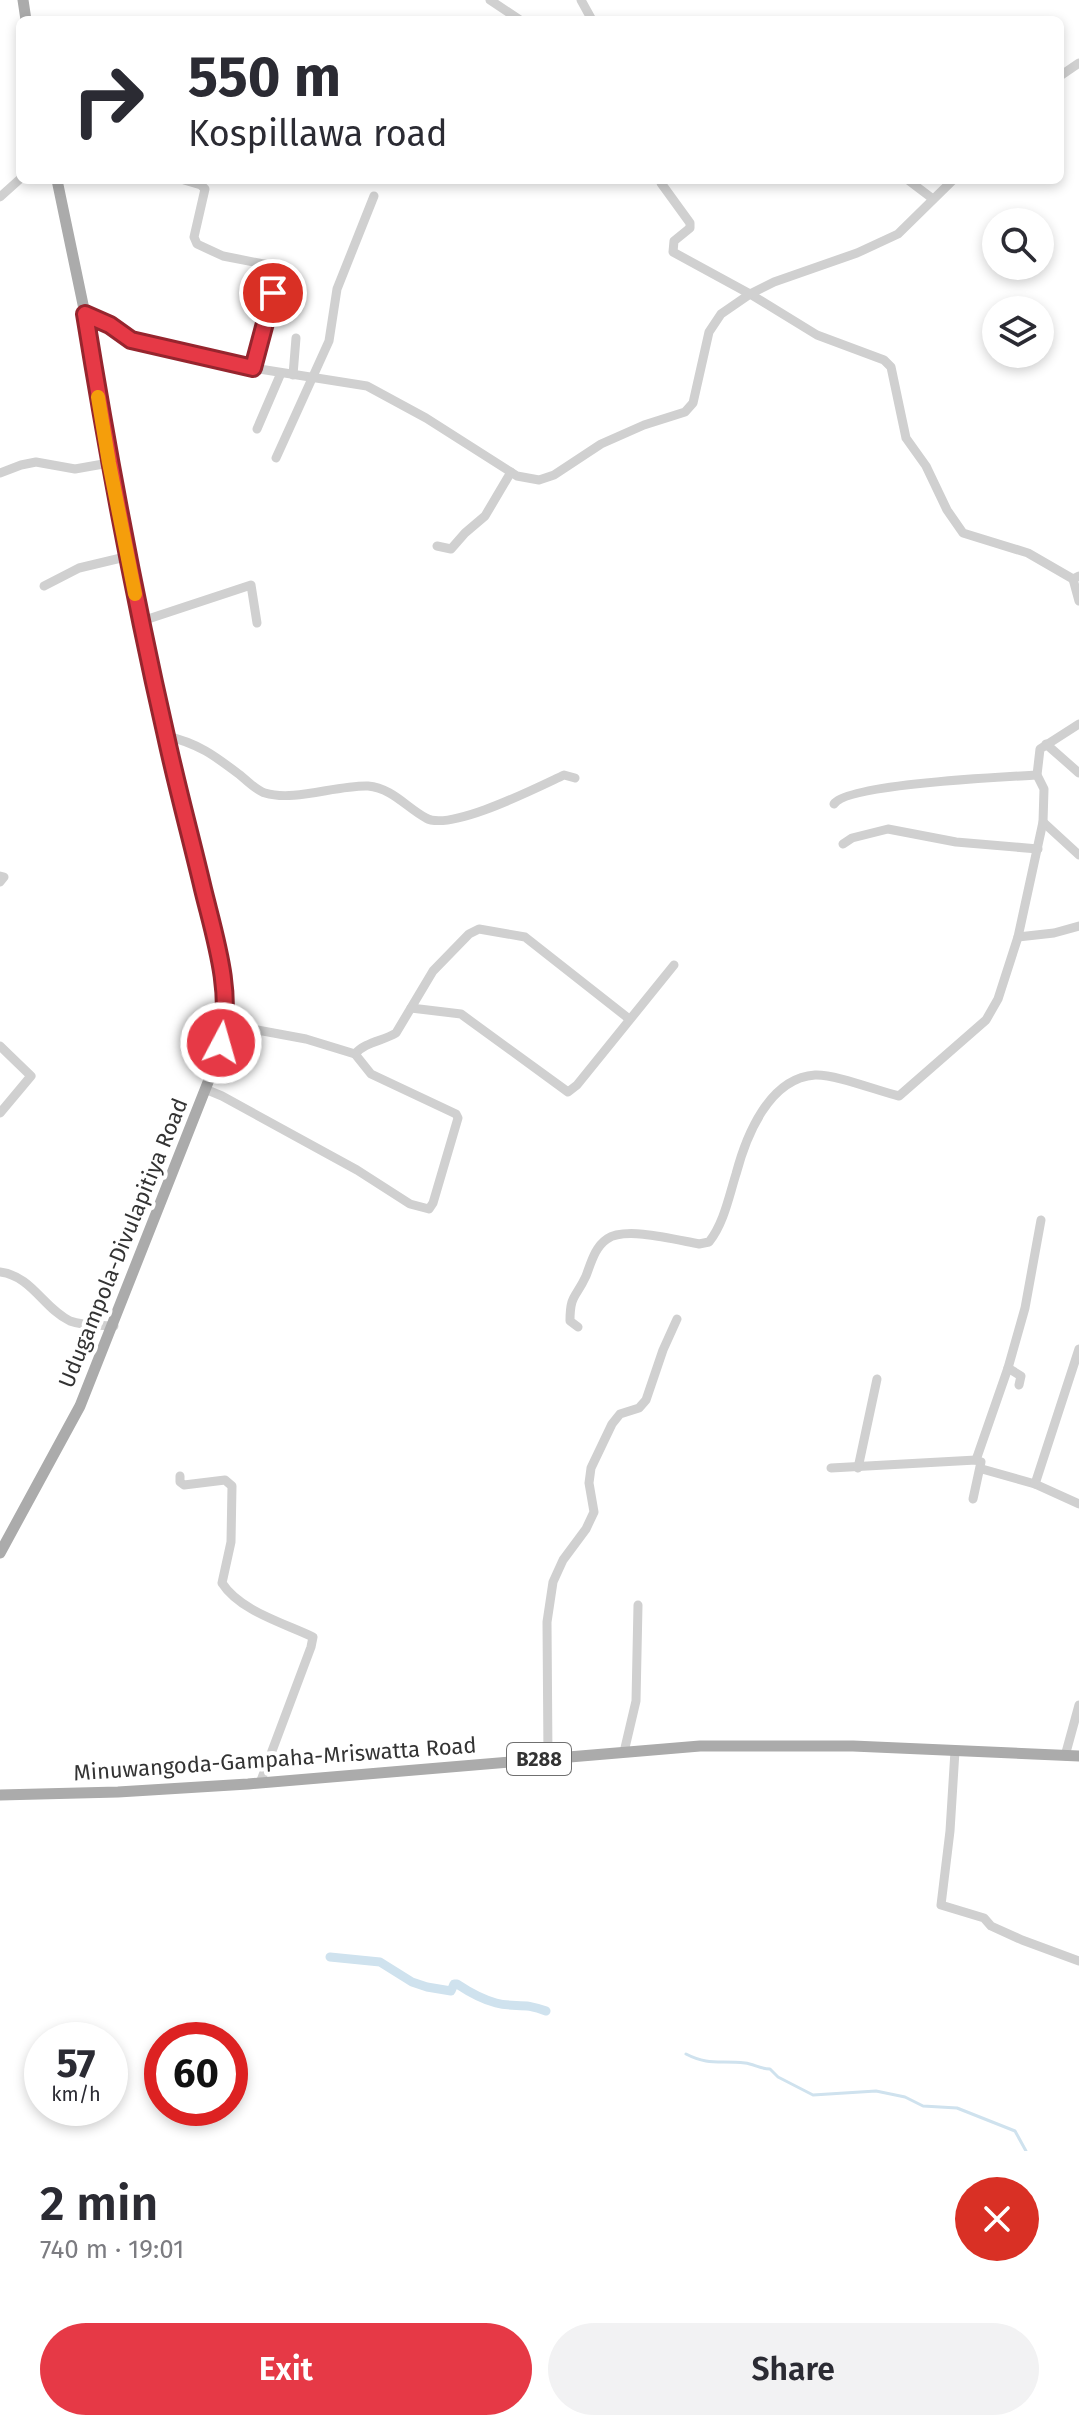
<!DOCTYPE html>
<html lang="en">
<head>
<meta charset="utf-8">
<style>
	:root { --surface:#fff; --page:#f2f2f3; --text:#2b2b33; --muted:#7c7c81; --accent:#e63946 }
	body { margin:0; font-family:"Fira Sans",sans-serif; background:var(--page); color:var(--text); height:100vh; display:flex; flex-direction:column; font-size:30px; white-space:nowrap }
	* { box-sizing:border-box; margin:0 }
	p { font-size:26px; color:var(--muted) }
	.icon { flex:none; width:44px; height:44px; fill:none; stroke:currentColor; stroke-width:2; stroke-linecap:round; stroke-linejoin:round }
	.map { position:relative; height:2151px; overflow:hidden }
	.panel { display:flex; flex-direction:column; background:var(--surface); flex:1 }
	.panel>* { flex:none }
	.hud { position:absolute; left:16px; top:16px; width:1048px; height:168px; border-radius:12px; box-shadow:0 4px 12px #0003; background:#fff; color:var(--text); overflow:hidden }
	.controls { position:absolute; left:982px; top:208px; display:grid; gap:16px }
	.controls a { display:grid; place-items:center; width:72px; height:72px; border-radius:50%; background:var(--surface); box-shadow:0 4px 12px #0003; font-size:40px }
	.speed { position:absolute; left:24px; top:2022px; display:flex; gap:16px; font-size:40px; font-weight:700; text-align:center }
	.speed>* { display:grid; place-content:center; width:104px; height:104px; border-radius:50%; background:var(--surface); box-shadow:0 4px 12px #0003; line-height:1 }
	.speed small { font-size:20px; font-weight:400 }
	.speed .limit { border:12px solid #d22; background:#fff; color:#111 }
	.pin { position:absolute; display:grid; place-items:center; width:68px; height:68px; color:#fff; margin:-34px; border:4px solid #fff; border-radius:50%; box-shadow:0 2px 8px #0007 }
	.me { position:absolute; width:88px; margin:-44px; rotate:6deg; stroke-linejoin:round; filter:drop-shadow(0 0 6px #0008) }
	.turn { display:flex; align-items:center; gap:28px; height:168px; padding:0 40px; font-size:36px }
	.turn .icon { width:104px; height:104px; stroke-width:2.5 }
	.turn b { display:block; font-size:56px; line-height:68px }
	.round { display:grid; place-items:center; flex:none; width:84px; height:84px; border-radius:42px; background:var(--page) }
	.head { display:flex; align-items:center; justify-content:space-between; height:136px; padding:0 40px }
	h1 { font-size:48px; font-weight:600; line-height:60px }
	.button { display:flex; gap:16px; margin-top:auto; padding:16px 40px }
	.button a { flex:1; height:92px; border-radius:48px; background:var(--accent); color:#fff; font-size:32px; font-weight:600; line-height:92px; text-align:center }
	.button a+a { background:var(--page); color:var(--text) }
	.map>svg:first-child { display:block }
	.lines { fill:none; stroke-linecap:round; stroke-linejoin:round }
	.stream { stroke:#cfe2ee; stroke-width:3 }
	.canal { stroke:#cfe2ee; stroke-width:9 }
	.minor { stroke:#d0d0d0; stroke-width:9 }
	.major { stroke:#ababab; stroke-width:11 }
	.route-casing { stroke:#96252e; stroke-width:20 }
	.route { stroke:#e63946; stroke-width:14 }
	.slow { stroke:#f59e0b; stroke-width:14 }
	.labels { text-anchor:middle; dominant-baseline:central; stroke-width:8; stroke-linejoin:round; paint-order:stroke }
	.shield { fill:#fff; stroke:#707070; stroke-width:2 }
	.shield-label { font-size:20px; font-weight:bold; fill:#333 }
	.street-label { font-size:22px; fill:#333; stroke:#fff }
</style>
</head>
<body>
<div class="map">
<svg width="1079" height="2151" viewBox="0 0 1079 2151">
	<rect width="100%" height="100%" fill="#fff"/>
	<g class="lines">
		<path class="stream" d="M 686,2054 C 709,2066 720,2060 745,2063 C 754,2064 760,2069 770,2069 L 778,2077 L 813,2095 L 876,2091 L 905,2097 L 923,2106 L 957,2108 L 1015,2131 L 1026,2151"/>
		<path class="canal" d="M 330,1957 L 380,1962 L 412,1982 L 427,1987 L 451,1991 L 454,1984 L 457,1984 C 469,1992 481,1999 496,2003 C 515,2008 524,2002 546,2011"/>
		<g class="minor">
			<polyline points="490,0 520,20"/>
			<polyline points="581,0 592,20"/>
			<polyline points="1060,76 1079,63"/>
			<polyline points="184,180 201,185 205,189 194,237 197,244 223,256 274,266 279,272 253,368"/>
			<polyline points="908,180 933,199"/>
			<polyline points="661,183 690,223 690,228 674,241 673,252 750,294 817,335 884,360 891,367 906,438 926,466 947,510 963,533 1028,553 1073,579"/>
			<polyline points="0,197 20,179"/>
			<polyline points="85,314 110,325 131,340 253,368 367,386 426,418 517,476 539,480 554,475 601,444 644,425 685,412 693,403 709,332 721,314 750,294 774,282 857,253 898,234 953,180"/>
			<polyline points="293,375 296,338"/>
			<polyline points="257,429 281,373"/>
			<polyline points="276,458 329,341 337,289 374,196"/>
			<polyline points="0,473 21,465 36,462 75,469 109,463"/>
			<polyline points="437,546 451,549 465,533 485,516 511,472"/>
			<polyline points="1079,576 1073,579 1079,601"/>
			<polyline points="44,586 79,568 121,558 127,559"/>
			<polyline points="142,621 251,585 257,623"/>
			<path d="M 166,736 C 198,743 215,756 240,775 C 247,781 257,791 265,793 C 294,802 336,785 368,786 C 392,788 407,808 426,818 C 450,832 538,787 564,775 L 575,778"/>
			<polyline points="1046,744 1079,773"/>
			<path d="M 834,804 C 847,784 1005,777 1037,775"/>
			<polyline points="1043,822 1079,855"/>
			<polyline points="843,844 852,838 888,829 956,842 1038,849"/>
			<polyline points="0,876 4,877 0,882"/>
			<polyline points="1018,937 1054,933 1079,926"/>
			<polyline points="411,1008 461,1014 568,1092 577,1085 674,965"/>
			<path d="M 225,1024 L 306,1039 L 355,1054 C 365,1042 383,1041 396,1033 L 433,971 L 469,934 L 479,929 L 525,937 L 628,1018"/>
			<polyline points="0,1046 31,1076 0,1113"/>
			<polyline points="205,1089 222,1096 357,1170 410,1204 429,1209 433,1203 458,1118 456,1114 371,1074 355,1054"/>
			<path d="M 0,1272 C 32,1276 43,1308 70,1321 C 83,1326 100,1325 114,1326"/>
			<path d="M 578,1327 L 570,1321 C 570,1294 576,1298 586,1276 C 591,1263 595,1247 607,1239 C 625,1226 677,1240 699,1244 L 709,1242 C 724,1223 729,1196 736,1174 C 746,1136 769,1078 815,1075 C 835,1074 878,1091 899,1096 L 986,1020 L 998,999 L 1018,937 L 1043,822 L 1044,789 L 1037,775 L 1040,749 L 1079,724"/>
			<polyline points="1008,1368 1025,1308 1041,1220"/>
			<polyline points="976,1460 1008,1368 1021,1376 1019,1385"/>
			<polyline points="831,1468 976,1460 981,1462 973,1499"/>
			<polyline points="858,1468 877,1379"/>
			<polyline points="982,1469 1035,1484 1079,1504"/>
			<path d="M 180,1476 L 180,1482 L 184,1485 L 225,1480 L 232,1486 L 231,1542 L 222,1583 C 240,1611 284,1623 313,1637 L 311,1647 L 260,1783"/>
			<polyline points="1035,1484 1079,1349"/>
			<polyline points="955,1751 950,1831 941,1905 984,1918 991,1926 1022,1940 1079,1961"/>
			<polyline points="624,1752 636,1701 638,1605"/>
			<polyline points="1065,1756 1079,1705"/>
			<polyline points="548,1758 547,1622 553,1582 563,1560 586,1529 594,1512 589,1483 591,1468 612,1424 620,1414 639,1408 646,1400 663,1350 677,1319"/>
		</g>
		<g class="major">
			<polyline points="23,0 26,20"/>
			<polyline points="0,1553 80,1406 216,1062 225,1024 225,994 217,947 166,736 127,559 109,463 85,314 57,180"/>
			<polyline points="0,1795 118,1792 248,1784 700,1746 853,1746 1079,1756"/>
		</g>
	</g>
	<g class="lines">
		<defs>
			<path id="route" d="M 221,1043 C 233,992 215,938 203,889 C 191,838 177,787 166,736 C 134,596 108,456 85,314 L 110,325 L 131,340 L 253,368 L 273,293"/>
		</defs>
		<use href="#route" class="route-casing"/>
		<use href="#route" class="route"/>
		<polyline class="slow" points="98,397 109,463 135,594"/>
	</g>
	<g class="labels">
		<rect class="shield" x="507" y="1743" width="64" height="32" rx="6"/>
		<g class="shield-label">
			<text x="539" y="1759">B288</text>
		</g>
		<g class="street-label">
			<text transform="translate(123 1243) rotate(-68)">Udugampola-Divulapitiya Road</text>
			<text transform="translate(275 1759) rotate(-4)">Minuwangoda-Gampaha-Mriswatta Road</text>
		</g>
	</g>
</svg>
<div class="controls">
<a><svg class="icon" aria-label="search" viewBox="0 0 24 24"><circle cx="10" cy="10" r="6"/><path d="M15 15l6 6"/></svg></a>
<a><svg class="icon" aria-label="layers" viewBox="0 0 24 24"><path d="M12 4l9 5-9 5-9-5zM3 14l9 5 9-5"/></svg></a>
</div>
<div class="speed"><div>57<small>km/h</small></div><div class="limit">60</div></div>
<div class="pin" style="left:273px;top:293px;background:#d93025"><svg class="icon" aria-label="arrive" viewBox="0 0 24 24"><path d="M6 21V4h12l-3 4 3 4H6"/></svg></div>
<svg class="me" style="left:221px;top:1043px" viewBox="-20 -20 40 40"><circle r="17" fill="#e63946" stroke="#fff" stroke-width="3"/><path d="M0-11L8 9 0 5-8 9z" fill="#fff"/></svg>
<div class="hud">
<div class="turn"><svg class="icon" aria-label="right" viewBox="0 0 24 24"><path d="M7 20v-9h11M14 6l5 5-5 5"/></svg><div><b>550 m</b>Kospillawa road</div></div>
</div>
</div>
<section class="panel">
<div class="head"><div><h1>2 min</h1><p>740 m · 19:01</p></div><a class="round" style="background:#d93025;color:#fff"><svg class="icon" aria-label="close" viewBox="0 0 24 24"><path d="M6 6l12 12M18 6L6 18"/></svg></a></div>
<div class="button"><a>Exit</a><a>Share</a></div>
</section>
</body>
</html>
